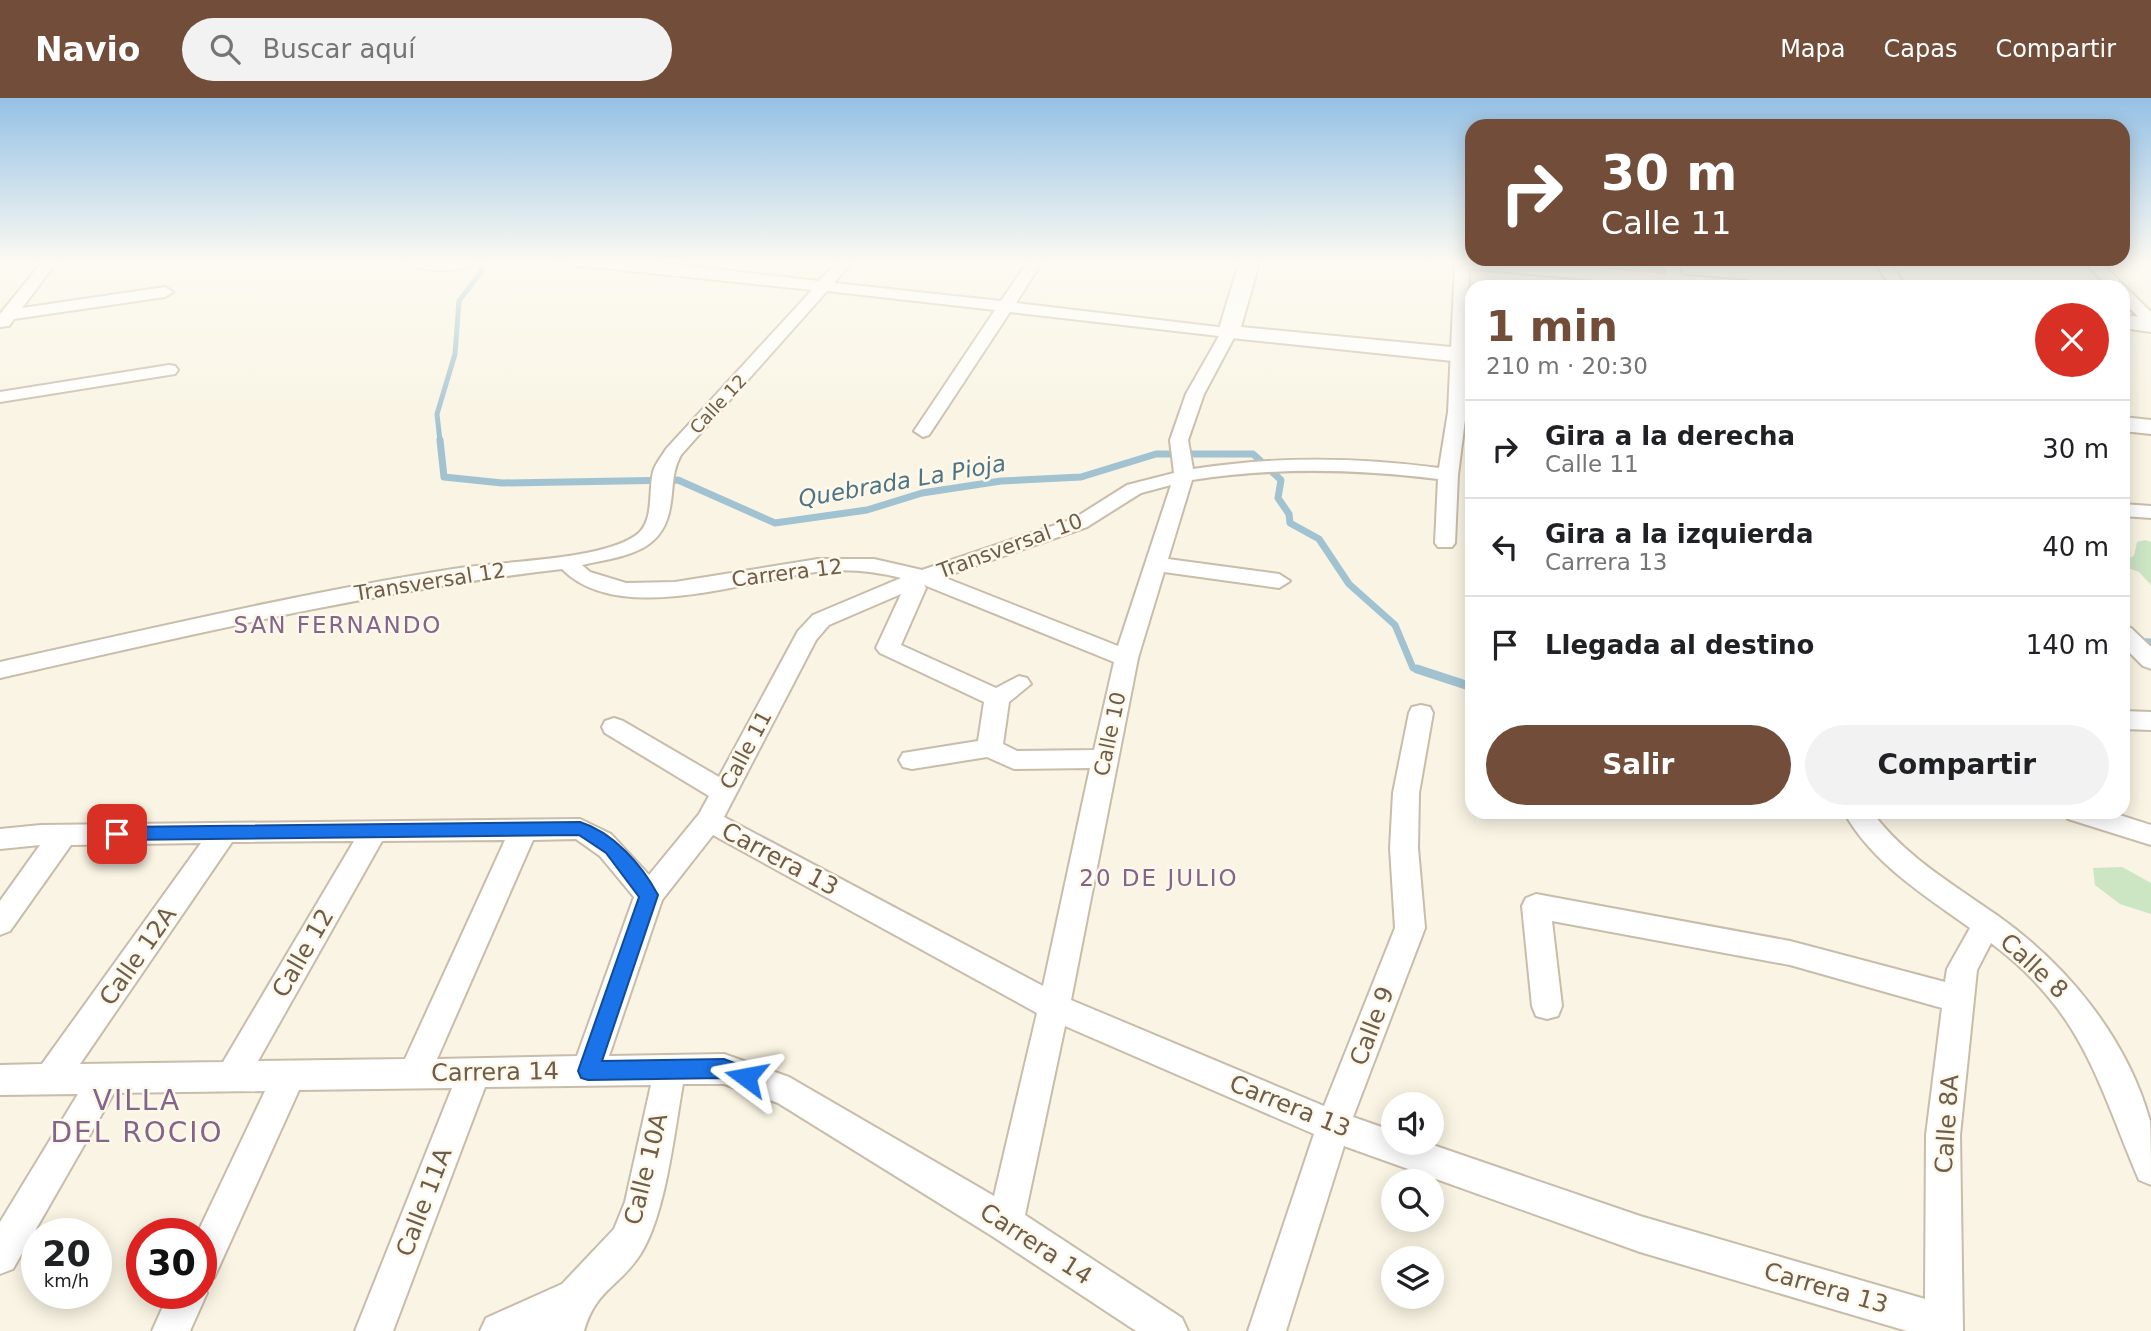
<!DOCTYPE html>
<html lang="es">
<head>
<meta charset="utf-8">
<style>
	:root { --surface:#fff; --page:#f2f2f2; --text:#202124; --muted:#757577; --line:#e0e0e0; --accent:#724e3a }
	body { margin:0; font-family:"DejaVu Sans",sans-serif; background:var(--page); color:var(--text); height:100vh; display:flex; flex-direction:column; font-size:26px; white-space:nowrap }
	* { box-sizing:border-box; margin:0 }
	p { font-size:23px; color:var(--muted) }
	.icon { flex:none; width:38px; height:38px; fill:none; stroke:currentColor; stroke-width:2; stroke-linecap:round; stroke-linejoin:round }
	.map { position:relative; flex:1; overflow:hidden }
	.sheet { position:absolute; left:1465px; top:182px; width:665px; height:539px; display:flex; flex-direction:column; background:var(--surface); border-radius:21px; box-shadow:0 4px 18px #0003 }
	.sheet>* { flex:none }
	.banner { position:absolute; left:1465px; top:21px; width:665px; height:147px; border-radius:21px; box-shadow:0 4px 18px #0003; background:#724e3a; color:#fff; overflow:hidden }
	.buttons { position:absolute; left:1381px; top:994px; display:grid; gap:14px }
	.buttons a { display:grid; place-items:center; width:63px; height:63px; border-radius:50%; background:var(--surface); box-shadow:0 4px 18px #0003; font-size:35px }
	.speed { position:absolute; left:21px; top:1120px; display:flex; gap:14px; font-size:35px; font-weight:700; text-align:center }
	.speed>* { display:grid; place-content:center; width:91px; height:91px; border-radius:50%; background:var(--surface); box-shadow:0 4px 18px #0003; line-height:1 }
	.speed small { font-size:18px; font-weight:400 }
	.speed .limit { border:10px solid #d22; background:#fff; color:#111 }
	.pin { position:absolute; display:grid; place-items:center; width:60px; height:60px; color:#fff; margin:-30px; border-radius:14px; box-shadow:0 4px 10px #0006 }
	.me { position:absolute; width:77px; margin:-38px; rotate:283deg; stroke-linejoin:round; filter:drop-shadow(0 0 5px #0008) }
	.turn { display:flex; align-items:center; gap:24px; height:147px; padding:0 21px; font-size:32px }
	.turn .icon { width:91px; height:91px; stroke-width:2.5 }
	.turn b { display:block; font-size:49px; line-height:60px }
	.round { display:grid; place-items:center; flex:none; width:74px; height:74px; border-radius:37px; background:var(--page) }
	.headline { display:flex; align-items:center; justify-content:space-between; height:119px; padding:0 21px }
	h1 { font-size:42px; font-weight:700; line-height:52px; color:var(--accent) }
	.cta { display:flex; gap:14px; margin-top:auto; padding:14px 21px }
	.cta a { flex:1; height:80px; border-radius:42px; background:var(--accent); color:#fff; font-size:28px; font-weight:700; line-height:80px; text-align:center }
	.cta a+a { background:var(--page); color:var(--text) }
	ul { padding:0; list-style:none }
	li { display:flex; align-items:center; gap:21px; height:98px; padding:0 21px; border-top:2px solid var(--line) }
	li div { flex:1 }
	li b { display:block; font-size:26px }
	li em { font-style:normal }
	header { display:flex; align-items:center; gap:42px; box-sizing:border-box; height:98px; padding:0 35px; background:var(--accent); color:#fff }
	header strong { font-size:33px }
	nav { display:flex; gap:38px; margin-inline-start:auto; font-size:24px }
	.search { width:490px; height:63px; background:var(--page); display:flex; align-items:center; gap:18px; box-sizing:border-box; padding:0 24px; border-radius:38px; color:var(--muted); font-size:26px }
	.map>svg:first-child { display:block }
	.green { fill:#cce5c3 }
	.lines { fill:none; stroke-linecap:round; stroke-linejoin:round }
	.stream-far2 { stroke:#a1c2d1; stroke-width:5 }
	.stream-far1 { stroke:#a1c2d1; stroke-width:7 }
	.stream { stroke:#a1c2d1; stroke-width:9 }
	.street-casing { stroke:#c8bcab; stroke-width:4 }
	.secondary-casing { stroke:#cbbdaa; stroke-width:4 }
	.street { fill:#fff; fill-rule:evenodd }
	.secondary { fill:#fff; fill-rule:evenodd }
	.route { fill:#1a73e8; stroke:#114b97; stroke-width:2 }
	.labels { text-anchor:middle; dominant-baseline:central; stroke-width:5; stroke-linejoin:round; paint-order:stroke }
	.far-street-label { font-size:18px; fill:#6e5d4c; stroke:#fdf8e9 }
	.street-label { font-size:21px; fill:#6e5d4c; stroke:#fdf8e9 }
	.water-label { font-size:23px; font-style:italic; fill:#4c7486; stroke:#fdf8e9 }
	.neighbourhood-label { font-size:23px; letter-spacing:2px; fill:#83648b; stroke:#fdf8e9 }
	.near-street-label { font-size:24px; fill:#6e5d4c; stroke:#fdf8e9 }
	.near-neighbourhood-label { font-size:28px; letter-spacing:2px; fill:#83648b; stroke:#fdf8e9 }
</style>
</head>
<body>
<header>
<strong>Navio</strong>
<div class="search"><svg class="icon" aria-label="search" viewBox="0 0 24 24"><circle cx="10" cy="10" r="6"/><path d="M15 15l6 6"/></svg>Buscar aquí</div>
<nav><a>Mapa</a><a>Capas</a><a>Compartir</a></nav>
</header>
<div class="map">
<svg width="2151" height="1233" viewBox="0 0 2151 1233">
	<rect width="100%" height="100%" fill="#f9f4e3"/>
	<g class="green">
		<polygon points="1482,162 1652,162 1661,168 1664,177"/>
		<polygon points="2145,442 2151,444 2151,487 2139,474 2123,468 2123,462 2134,458 2137,444"/>
		<polygon points="2122,769 2151,785 2151,816 2120,806 2095,787 2093,770"/>
	</g>
	<g class="lines">
		<polyline class="stream-far2" points="440,343 437,316 455,256 459,203 481,174 481,166"/>
		<g class="stream-far1">
			<polyline points="440,342 444,379 502,385 678,382 775,425 867,412 922,395 1001,383 1081,379 1156,356 1253,356 1281,382 1278,400 1289,416 1290,425 1319,441 1349,486 1395,527 1413,570 1423,573"/>
			<polyline points="2123,543 2151,544"/>
		</g>
		<polyline class="stream" points="1417,571 1472,589"/>
		<defs>
			<g id="street">
				<polygon points="44,162 58,162 22,210 165,189 173,194 165,199 14,221 9,228 0,229 0,216"/>
				<path d="M 403,162 L 481,162 C 467,175 416,176 403,162 Z"/>
				<path d="M 557,162 L 640,163 L 819,183 L 839,162 L 854,162 L 834,185 L 1001,203 L 1029,162 L 1043,162 L 1016,205 L 1235,231 L 1237,234 L 1204,296 L 1188,342 L 1193,371 C 1276,358 1356,359 1439,370 L 1448,314 L 1455,168 L 1432,166 L 1425,162 L 1469,162 L 1466,314 L 1458,377 L 1455,445 L 1452,449 L 1438,449 L 1435,445 L 1438,381 C 1355,371 1275,369 1192,382 L 1168,461 L 1279,476 L 1290,483 L 1279,490 L 1164,474 L 1138,560 L 1071,902 L 1324,1008 L 1395,830 L 1390,750 L 1393,695 L 1409,615 L 1412,609 L 1421,607 L 1430,609 L 1433,615 L 1419,695 L 1418,750 L 1425,830 L 1353,1019 L 1393,1033 L 1393,1045 L 1427,1045 L 1640,1118 L 1925,1201 L 1926,1037 L 1942,910 L 1790,867 L 1552,823 L 1562,908 L 1558,918 L 1547,921 L 1536,918 L 1532,908 L 1522,808 L 1526,800 L 1536,796 L 1790,843 L 1945,884 L 1947,871 L 1970,830 C 1924,797 1871,764 1844,714 L 1872,714 C 1904,758 1954,787 1998,818 C 2067,867 2127,940 2150,1023 C 2151,1042 2151,1067 2151,1087 L 2139,1082 C 2097,983 2083,914 1991,845 L 1977,872 L 1960,1037 L 1963,1233 L 1907,1233 L 1640,1154 L 1344,1048 L 1286,1233 L 1248,1233 L 1314,1036 L 1065,928 L 1025,1117 L 1182,1220 L 1188,1233 L 1136,1233 L 992,1138 L 778,1005 L 724,986 L 683,986 C 674,1035 666,1116 640,1157 C 619,1189 596,1191 584,1233 L 480,1233 L 486,1220 L 562,1186 L 614,1131 L 625,1104 L 651,987 L 485,989 L 393,1233 L 355,1233 L 452,990 L 299,992 L 214,1180 L 202,1185 L 207,1195 L 190,1233 L 152,1233 L 169,1195 L 201,1195 L 201,1136 L 197,1136 L 265,993 L 114,995 L 13,1171 L 0,1176 L 0,1124 L 78,996 L 0,997 L 0,967 L 42,966 L 201,745 L 71,747 L 10,833 L 0,837 L 0,803 L 40,747 L 0,751 L 0,731 L 41,727 L 580,721 L 611,736 L 649,777 L 699,716 L 709,698 L 605,635 L 602,629 L 605,623 L 614,620 L 623,623 L 719,679 L 798,533 L 813,517 L 901,480 C 874,473 845,470 816,474 C 746,482 619,529 562,471 C 372,493 186,538 0,580 L 0,564 C 150,531 301,495 453,471 C 499,463 598,463 635,438 C 655,425 648,394 653,374 C 655,366 662,358 666,351 L 812,192 L 564,166 ZM 827,193 L 995,212 L 914,333 L 923,339 L 929,337 L 1010,214 L 1219,238 L 1186,296 L 1170,342 L 1174,375 L 1127,387 L 1073,421 L 922,472 L 874,461 L 818,461 L 675,484 L 626,485 L 590,474 L 582,467 C 620,458 662,457 670,410 C 674,390 671,375 681,357 ZM 1171,387 L 1118,548 L 943,479 L 1087,429 L 1141,395 ZM 924,487 L 1114,564 L 1094,652 L 1017,653 L 1003,646 L 1009,604 L 1031,586 L 1027,580 L 1019,578 L 996,590 L 901,547 L 926,490 ZM 901,496 L 876,550 L 880,555 L 984,604 L 978,643 L 903,655 L 899,662 L 903,669 L 912,671 L 987,659 L 1014,671 L 1090,670 L 1043,888 L 724,719 L 816,542 L 829,527 ZM 713,737 L 1037,915 L 994,1098 L 789,979 L 724,956 L 609,958 L 662,802 ZM 576,741 L 600,758 L 634,799 L 577,958 L 437,961 L 533,742 ZM 505,742 L 405,961 L 258,963 L 382,743 ZM 354,743 L 223,964 L 80,966 L 232,744 Z"/>
				<polygon points="1663,162 1677,162 1685,189 1669,189"/>
				<polygon points="1874,162 1888,162 1906,189 1890,189"/>
				<polygon points="2083,162 2098,162 2151,214 2151,228 2145,226 2123,203 2123,189 2108,189"/>
				<polygon points="169,267 175,268 178,272 175,276 0,304 0,294"/>
				<polygon points="2123,406 2151,408 2151,420 2123,418"/>
				<polygon points="2123,528 2131,530 2151,549 2151,571 2143,568 2123,548"/>
				<polygon points="2123,613 2151,614 2151,632 2123,631"/>
				<polygon points="2064,714 2110,714 2151,727 2151,747 2068,721"/>
			</g>
			<g id="secondary">
				<polygon points="1240,162 1260,162 1241,229 1472,251 1472,265 1221,239 1218,234"/>
				<polygon points="1453,162 1503,162 1746,183 1756,189 1676,189 1463,170 1456,168"/>
				<polygon points="2123,217 2151,220 2151,234 2123,230"/>
				<polygon points="2123,319 2151,322 2151,336 2123,333"/>
			</g>
		</defs>
		<use href="#street" class="street-casing"/>
		<use href="#secondary" class="secondary-casing"/>
		<use href="#street" class="street"/>
		<use href="#secondary" class="secondary"/>
	</g>
	<linearGradient id="sky" x2="0" y2="1"><stop stop-color="#95c1e5"/><stop offset="0.49" stop-color="#fcfaf2"/><stop offset="1" stop-color="#fcfaf2" stop-opacity="0"/></linearGradient>
	<rect width="2151" height="334" fill="url(#sky)"/>
	<path class="route" d="M 580,724 C 613,734 642,767 658,797 L 602,963 L 724,961 L 753,972 L 756,979 L 753,985 L 746,988 L 724,980 L 588,982 L 581,980 L 578,973 L 639,799 L 606,755 L 579,737 L 117,742 L 108,736 L 117,729 Z"/>
	<g class="labels">
		<g class="far-street-label">
			<text transform="translate(718 306) rotate(-47)">Calle 12</text>
		</g>
		<g class="street-label">
			<text transform="translate(1010 448) rotate(-20)">Transversal 10</text>
			<text transform="translate(787 475) rotate(-7)">Carrera 12</text>
			<text transform="translate(430 484) rotate(-9)">Transversal 12</text>
			<text transform="translate(1110 636) rotate(-78)">Calle 10</text>
			<text transform="translate(746 652) rotate(-62)">Calle 11</text>
		</g>
		<g class="water-label">
			<text transform="translate(902 383) rotate(-10)">Quebrada La Pioja</text>
		</g>
		<g class="neighbourhood-label">
			<text x="338" y="527">SAN FERNANDO</text>
			<text x="1159" y="780">20 DE JULIO</text>
		</g>
		<g class="near-street-label">
			<text transform="translate(780 761) rotate(28)">Carrera 13</text>
			<text transform="translate(303 855) rotate(-60)">Calle 12</text>
			<text transform="translate(138 858) rotate(-55)">Calle 12A</text>
			<text transform="translate(2034 868) rotate(43)">Calle 8</text>
			<text transform="translate(1372 928) rotate(-69)">Calle 9</text>
			<text transform="translate(495 974) rotate(-1)">Carrera 14</text>
			<text transform="translate(1290 1008) rotate(22)">Carrera 13</text>
			<text transform="translate(1947 1026) rotate(-86)">Calle 8A</text>
			<text transform="translate(646 1071) rotate(-76)">Calle 10A</text>
			<text transform="translate(424 1104) rotate(-69)">Calle 11A</text>
			<text transform="translate(1036 1146) rotate(33)">Carrera 14</text>
			<text transform="translate(1826 1190) rotate(16)">Carrera 13</text>
		</g>
		<g class="near-neighbourhood-label">
			<text x="137" y="1002">VILLA<tspan x="137" dy="32">DEL ROCIO</tspan></text>
		</g>
	</g>
</svg>
<div class="buttons">
<a><svg class="icon" aria-label="sound" viewBox="0 0 24 24"><path d="M4 9h4l5-4v14l-5-4H4zM17 9q2 3 0 6"/></svg></a>
<a><svg class="icon" aria-label="search" viewBox="0 0 24 24"><circle cx="10" cy="10" r="6"/><path d="M15 15l6 6"/></svg></a>
<a><svg class="icon" aria-label="layers" viewBox="0 0 24 24"><path d="M12 4l9 5-9 5-9-5zM3 14l9 5 9-5"/></svg></a>
</div>
<div class="speed"><div>20<small>km/h</small></div><div class="limit">30</div></div>
<div class="pin" style="left:117px;top:736px;background:#d93025"><svg class="icon" aria-label="arrive" viewBox="0 0 24 24"><path d="M6 21V4h12l-3 4 3 4H6"/></svg></div>
<svg class="me" style="left:746px;top:979px" viewBox="-20 -20 40 40"><path d="M0-17L14 15 0 8-14 15z" fill="#1a73e8" stroke="#fff" stroke-width="4"/></svg>
<div class="banner">
<div class="turn"><svg class="icon" aria-label="right" viewBox="0 0 24 24"><path d="M7 20v-9h11M14 6l5 5-5 5"/></svg><div><b>30 m</b>Calle 11</div></div>
</div>
<section class="sheet">
<div class="headline"><div><h1>1 min</h1><p>210 m · 20:30</p></div><a class="round" style="background:#d93025;color:#fff"><svg class="icon" aria-label="close" viewBox="0 0 24 24"><path d="M6 6l12 12M18 6L6 18"/></svg></a></div>
<ul>
<li><svg class="icon" aria-label="right" viewBox="0 0 24 24"><path d="M7 20v-9h11M14 6l5 5-5 5"/></svg><div><b>Gira a la derecha</b><p>Calle 11</p></div><em>30 m</em></li>
<li><svg class="icon" aria-label="left" viewBox="0 0 24 24"><path d="M17 20v-9H6M10 6l-5 5 5 5"/></svg><div><b>Gira a la izquierda</b><p>Carrera 13</p></div><em>40 m</em></li>
<li><svg class="icon" aria-label="arrive" viewBox="0 0 24 24"><path d="M6 21V4h12l-3 4 3 4H6"/></svg><div><b>Llegada al destino</b></div><em>140 m</em></li>
</ul>
<div class="cta"><a>Salir</a><a>Compartir</a></div>
</section>
</div>
</body>
</html>
